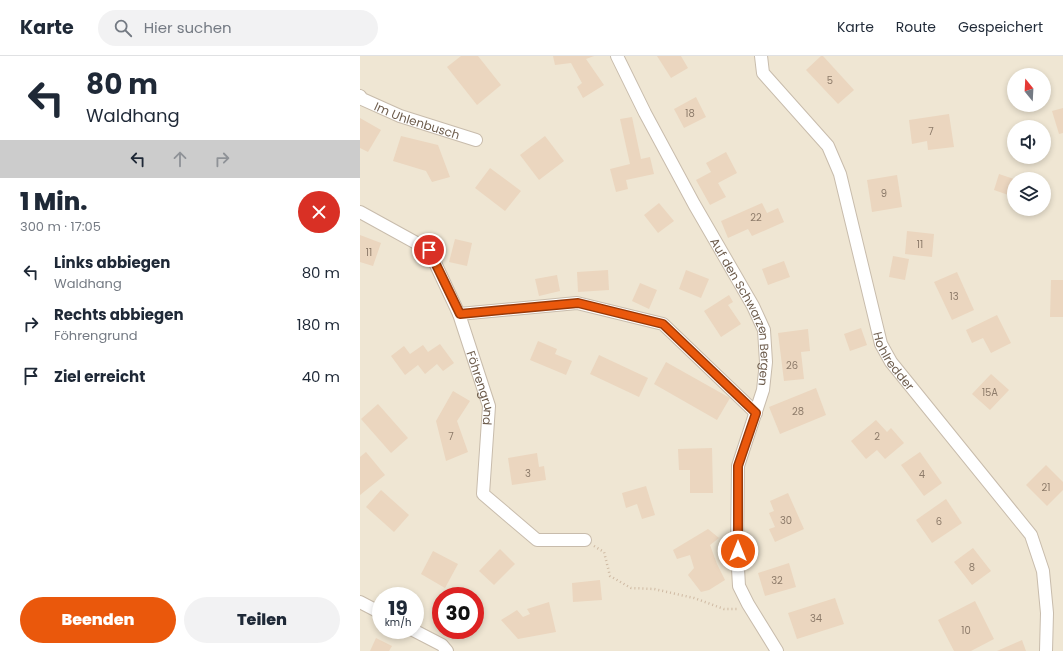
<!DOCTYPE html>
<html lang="de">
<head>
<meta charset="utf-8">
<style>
	:root { --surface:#fff; --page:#f2f2f3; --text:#1f2937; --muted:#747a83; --line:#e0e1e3; --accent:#ea580c }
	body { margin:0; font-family:Poppins,sans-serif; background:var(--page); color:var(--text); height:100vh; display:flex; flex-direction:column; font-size:15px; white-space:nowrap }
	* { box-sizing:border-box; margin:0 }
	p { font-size:13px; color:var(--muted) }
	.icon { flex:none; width:22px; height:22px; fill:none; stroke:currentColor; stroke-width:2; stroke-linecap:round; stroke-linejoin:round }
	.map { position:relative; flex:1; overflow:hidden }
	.sheet { display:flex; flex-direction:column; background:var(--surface); width:360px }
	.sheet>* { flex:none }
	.banner { background:#fff; color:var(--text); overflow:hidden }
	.needle { width:26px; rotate:342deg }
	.controls { position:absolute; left:647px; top:12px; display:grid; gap:8px }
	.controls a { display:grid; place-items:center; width:44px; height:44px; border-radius:50%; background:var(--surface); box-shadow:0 2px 6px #0003; font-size:20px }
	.speed { position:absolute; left:12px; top:531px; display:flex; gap:8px; font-size:20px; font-weight:700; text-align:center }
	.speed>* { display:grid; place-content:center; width:52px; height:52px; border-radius:50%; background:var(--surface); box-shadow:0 2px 6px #0003; line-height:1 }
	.speed small { font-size:10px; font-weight:400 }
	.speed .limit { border:6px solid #d22; background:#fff; color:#111 }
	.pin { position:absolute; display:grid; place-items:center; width:34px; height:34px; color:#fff; margin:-17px; border:2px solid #fff; border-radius:50%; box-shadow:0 1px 4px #0007 }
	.me { position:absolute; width:44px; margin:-22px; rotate:0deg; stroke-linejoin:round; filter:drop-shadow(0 0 3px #0008) }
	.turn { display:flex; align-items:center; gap:14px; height:84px; padding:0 20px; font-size:18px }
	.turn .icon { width:52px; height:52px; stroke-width:2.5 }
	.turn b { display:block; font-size:28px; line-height:34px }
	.lanes { display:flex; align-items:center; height:38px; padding:0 20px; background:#0003; justify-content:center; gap:20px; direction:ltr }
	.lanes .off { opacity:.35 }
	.round { display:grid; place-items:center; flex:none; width:42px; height:42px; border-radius:21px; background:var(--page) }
	.headline { display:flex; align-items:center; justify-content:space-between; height:68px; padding:0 20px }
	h1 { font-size:24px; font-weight:800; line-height:30px }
	.cta { display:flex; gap:8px; margin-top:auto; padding:8px 20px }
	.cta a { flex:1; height:46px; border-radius:24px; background:var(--accent); color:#fff; font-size:16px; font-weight:800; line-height:46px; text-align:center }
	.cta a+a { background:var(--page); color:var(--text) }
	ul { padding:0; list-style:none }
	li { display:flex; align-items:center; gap:12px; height:52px; padding:0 20px }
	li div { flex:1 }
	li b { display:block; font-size:15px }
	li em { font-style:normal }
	header { display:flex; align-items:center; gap:24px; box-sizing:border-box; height:56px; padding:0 20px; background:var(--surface); border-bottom:1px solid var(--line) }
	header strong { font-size:19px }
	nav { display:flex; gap:22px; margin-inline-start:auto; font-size:14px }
	.search { width:280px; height:36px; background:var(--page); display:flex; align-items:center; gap:10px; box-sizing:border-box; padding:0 14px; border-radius:22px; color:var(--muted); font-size:15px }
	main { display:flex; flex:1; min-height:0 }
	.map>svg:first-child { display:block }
	.residential { fill:#efe6d3; fill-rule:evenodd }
	.building { fill:#ebd6bf }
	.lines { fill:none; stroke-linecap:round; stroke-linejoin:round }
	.minor-casing { stroke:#c8bcac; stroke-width:14 }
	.path { stroke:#cfbaa3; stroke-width:2.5; stroke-dasharray:1 3; stroke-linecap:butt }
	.minor { stroke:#fff; stroke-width:12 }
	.route-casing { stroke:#983908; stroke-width:10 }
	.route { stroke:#ea580c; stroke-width:7 }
	.labels { text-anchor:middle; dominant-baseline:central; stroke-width:3.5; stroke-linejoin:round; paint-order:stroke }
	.number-label { font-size:10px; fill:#8d7b6a }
	.street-label { font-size:12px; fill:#6e5d4d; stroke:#fcf7e9 }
</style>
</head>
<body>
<header>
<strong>Karte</strong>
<div class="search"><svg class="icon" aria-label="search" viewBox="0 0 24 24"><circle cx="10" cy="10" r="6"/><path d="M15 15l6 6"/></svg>Hier suchen</div>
<nav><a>Karte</a><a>Route</a><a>Gespeichert</a></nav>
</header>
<main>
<section class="sheet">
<div class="banner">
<div class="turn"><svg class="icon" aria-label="left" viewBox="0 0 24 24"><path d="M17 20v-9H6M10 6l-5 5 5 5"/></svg><div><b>80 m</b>Waldhang</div></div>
<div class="lanes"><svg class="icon" aria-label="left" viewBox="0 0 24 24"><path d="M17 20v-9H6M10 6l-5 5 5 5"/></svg><svg class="icon off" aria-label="ahead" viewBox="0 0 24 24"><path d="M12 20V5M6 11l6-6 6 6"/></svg><svg class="icon off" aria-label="right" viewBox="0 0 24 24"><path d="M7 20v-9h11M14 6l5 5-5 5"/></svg></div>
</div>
<div class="headline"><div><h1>1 Min.</h1><p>300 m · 17:05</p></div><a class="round" style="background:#d93025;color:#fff"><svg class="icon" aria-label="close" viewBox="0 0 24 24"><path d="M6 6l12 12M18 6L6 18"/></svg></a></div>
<ul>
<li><svg class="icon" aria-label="left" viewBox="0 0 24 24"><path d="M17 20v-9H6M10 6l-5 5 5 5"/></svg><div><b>Links abbiegen</b><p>Waldhang</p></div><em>80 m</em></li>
<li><svg class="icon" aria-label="right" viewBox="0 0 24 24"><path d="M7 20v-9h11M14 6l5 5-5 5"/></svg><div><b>Rechts abbiegen</b><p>Föhrengrund</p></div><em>180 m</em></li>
<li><svg class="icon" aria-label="arrive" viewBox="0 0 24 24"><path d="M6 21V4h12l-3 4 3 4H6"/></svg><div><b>Ziel erreicht</b></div><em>40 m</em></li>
</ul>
<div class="cta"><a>Beenden</a><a>Teilen</a></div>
</section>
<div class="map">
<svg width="703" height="595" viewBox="0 0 703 595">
	<rect width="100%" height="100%" fill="#f9f4e4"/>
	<path class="residential" d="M 0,0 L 703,0 L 703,595 L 0,595 ZM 654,19 L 684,19 L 684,49 L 654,49 ZM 654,71 L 684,71 L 684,101 L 654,101 ZM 654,123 L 684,123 L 684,153 L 654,153 ZM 21,540 L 55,540 L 55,574 L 21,574 ZM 81,540 L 115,540 L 115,574 L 81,574 Z"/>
	<g class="building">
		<polygon points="101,0 118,0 141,29 117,49 87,11"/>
		<polygon points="193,0 234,0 226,3 244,29 223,42 217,31 222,27 211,7 195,9"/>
		<polygon points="297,0 321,0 328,12 311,22"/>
		<polygon points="461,0 463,0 494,34 478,48 446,14"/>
		<polygon points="336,41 346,61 324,72 314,53"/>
		<polygon points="703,52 703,77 699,78 692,55"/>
		<polygon points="589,58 594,91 568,94 567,85 552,88 549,64"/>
		<polygon points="272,61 281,103 290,101 294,118 266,124 268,133 256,136 250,113 270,108 260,63"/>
		<polygon points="0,62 21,74 8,96 0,92"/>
		<polygon points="41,80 78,89 90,121 72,126 66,115 33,105"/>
		<polygon points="185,80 204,105 179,124 160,99"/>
		<polygon points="366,96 377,117 358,127 366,141 350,149 336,124 351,116 346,107"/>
		<polygon points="130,112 161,135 145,155 115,132"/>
		<polygon points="639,118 654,123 654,141 634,134"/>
		<polygon points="537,119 542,151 512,156 507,124"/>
		<polygon points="299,147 314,165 298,177 284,159"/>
		<polygon points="402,147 407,157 418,152 424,166 392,180 388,173 368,182 361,165"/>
		<polygon points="547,175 574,178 572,201 545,198"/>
		<polygon points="0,179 21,187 13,210 0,206"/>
		<polygon points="95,183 112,187 107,210 89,206"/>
		<polygon points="533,200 549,203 545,224 529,221"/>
		<polygon points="424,205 430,221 408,229 402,213"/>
		<polygon points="248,214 249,234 218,236 217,216"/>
		<polygon points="326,214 349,223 341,242 319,233"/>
		<polygon points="597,216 614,254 592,264 574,226"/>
		<polygon points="197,219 200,235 179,240 175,223"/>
		<polygon points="691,224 703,224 703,261 690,261"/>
		<polygon points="280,227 297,234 289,253 272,245"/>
		<polygon points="369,239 373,246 368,249 381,268 361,281 344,255"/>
		<polygon points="637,259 651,287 631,297 623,282 612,287 606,274"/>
		<polygon points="501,272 507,289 490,295 484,278"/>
		<polygon points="448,273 450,295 441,296 444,323 424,325 418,277"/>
		<polygon points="178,285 197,293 195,298 212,305 206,319 170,304"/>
		<polygon points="80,288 94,307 83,315 77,308 65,318 58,309 45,319 31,300 44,290 50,298 63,289 68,296"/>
		<polygon points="239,299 288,322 279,341 230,318"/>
		<polygon points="306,306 370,342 357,364 294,328"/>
		<polygon points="631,318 649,334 630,354 612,338"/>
		<polygon points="456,332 466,359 420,378 409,351"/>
		<polygon points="93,335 110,345 97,365 108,396 86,405 76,365"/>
		<polygon points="18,348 48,382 31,397 1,363"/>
		<polygon points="516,364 527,376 531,372 544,387 525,403 517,394 506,403 491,385"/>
		<polygon points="352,392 353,437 330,437 330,414 319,414 318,393"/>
		<polygon points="6,396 25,419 0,439 0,401"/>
		<polygon points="560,396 582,427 564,440 541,409"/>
		<polygon points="177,397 179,411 184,410 186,424 152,429 148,402"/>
		<polygon points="686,409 703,426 703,434 687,450 666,429"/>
		<polygon points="286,430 295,459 282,463 277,448 266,452 262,437"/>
		<polygon points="21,434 49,459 34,476 6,451"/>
		<polygon points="428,437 444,473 415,486 409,473 415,471 409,457 414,455 410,445"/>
		<polygon points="586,443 602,467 572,487 556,464"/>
		<polygon points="348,473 359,482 350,489 357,508 365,524 349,534 341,536 328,519 334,512 330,499 317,503 313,494"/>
		<polygon points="613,492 631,515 612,529 594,506"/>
		<polygon points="140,493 155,508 134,529 119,515"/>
		<polygon points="73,495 98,508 85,532 61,518"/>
		<polygon points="429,507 436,531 405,540 398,517"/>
		<polygon points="240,524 242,544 213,546 212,527"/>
		<polygon points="475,542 484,568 437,583 428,557"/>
		<polygon points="615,545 634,583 611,595 594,595 578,564"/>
		<polygon points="189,546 196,576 158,583 141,564 157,554 163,561 170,558 167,553"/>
		<polygon points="16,582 32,590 29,595 10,595"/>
		<polygon points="662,584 666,595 637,595"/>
	</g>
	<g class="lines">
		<defs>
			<g id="minor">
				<path id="s1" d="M 257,0 L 285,57 L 334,148 L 393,250 L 404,274 L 406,306 L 403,334 L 378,410 L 377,495 L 379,530 L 388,548 L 417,595"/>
				<path id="s2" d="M 401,0 L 403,17 L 468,90 L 480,118 L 521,288 L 531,306 L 671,479 L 683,515 L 687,557 L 686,595"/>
				<path id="s3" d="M 0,40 L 2,43 L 40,60 L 116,84"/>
				<path id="s4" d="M 0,156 L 69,194 L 99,258 L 129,350 L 123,438 L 177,484 L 225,484"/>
				<polyline points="99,258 217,247 303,268 396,357"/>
				<polyline points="0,546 21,557"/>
				<polyline points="53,574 82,589 87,595"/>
			</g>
		</defs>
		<use href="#minor" class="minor-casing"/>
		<polyline class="path" points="234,490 244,496 250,520 271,532 294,533 334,542 364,553 378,553"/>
		<use href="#minor" class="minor"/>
	</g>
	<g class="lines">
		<defs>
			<polyline id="route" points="69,194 100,258 218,247 303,268 396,357 378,410 378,495"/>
		</defs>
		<use href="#route" class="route-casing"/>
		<use href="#route" class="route"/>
	</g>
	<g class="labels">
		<g class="number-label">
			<text x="470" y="24">5</text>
			<text x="330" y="57">18</text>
			<text x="571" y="75">7</text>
			<text x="524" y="137">9</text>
			<text x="396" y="161">22</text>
			<text x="560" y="188">11</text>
			<text x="9" y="196">11</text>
			<text x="594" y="240">13</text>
			<text x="432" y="309">26</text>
			<text x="630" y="336">15A</text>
			<text x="438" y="355">28</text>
			<text x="91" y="380">7</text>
			<text x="517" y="380">2</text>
			<text x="168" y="417">3</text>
			<text x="562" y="418">4</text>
			<text x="686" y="431">21</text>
			<text x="426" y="464">30</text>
			<text x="579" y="465">6</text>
			<text x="612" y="511">8</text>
			<text x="417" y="524">32</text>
			<text x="456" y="562">34</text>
			<text x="606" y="574">10</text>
		</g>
		<g class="street-label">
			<text stroke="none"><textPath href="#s3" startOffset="63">Im Uhlenbusch</textPath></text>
			<text stroke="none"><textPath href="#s1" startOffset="287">Auf den Schwarzen Bergen</textPath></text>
			<text stroke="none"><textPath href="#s2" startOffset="341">Hohlredder</textPath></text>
			<text stroke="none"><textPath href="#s4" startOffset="227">Föhrengrund</textPath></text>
		</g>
	</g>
</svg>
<div class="controls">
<a><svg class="needle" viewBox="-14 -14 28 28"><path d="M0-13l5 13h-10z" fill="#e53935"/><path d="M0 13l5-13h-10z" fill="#747a83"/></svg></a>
<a><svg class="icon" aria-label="sound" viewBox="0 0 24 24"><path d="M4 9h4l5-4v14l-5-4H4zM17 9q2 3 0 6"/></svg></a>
<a><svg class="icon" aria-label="layers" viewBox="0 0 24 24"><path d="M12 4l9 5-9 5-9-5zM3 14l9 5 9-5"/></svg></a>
</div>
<div class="speed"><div>19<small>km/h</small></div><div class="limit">30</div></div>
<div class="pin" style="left:69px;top:194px;background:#d93025"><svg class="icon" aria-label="arrive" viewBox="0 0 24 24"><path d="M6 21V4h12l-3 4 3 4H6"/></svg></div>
<svg class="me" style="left:378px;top:495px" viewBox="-20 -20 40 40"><circle r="17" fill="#ea580c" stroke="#fff" stroke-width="3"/><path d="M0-11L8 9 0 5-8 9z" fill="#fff"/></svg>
</div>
</main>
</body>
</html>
